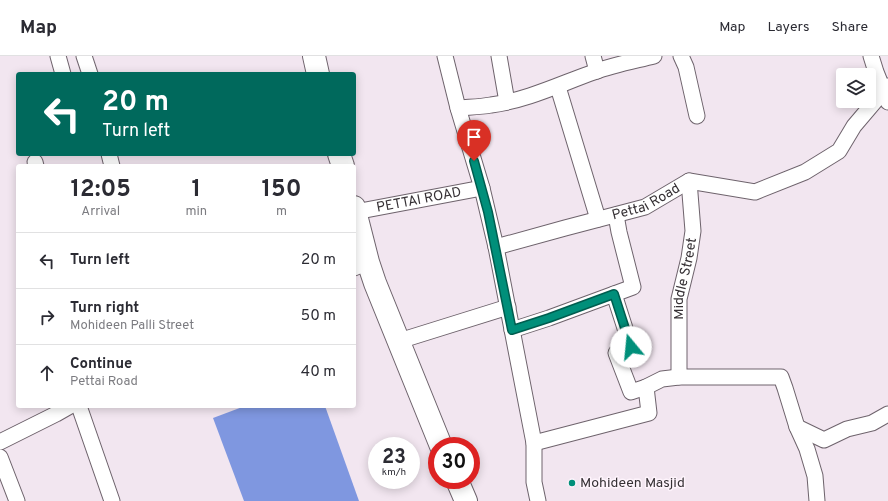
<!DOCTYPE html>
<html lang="en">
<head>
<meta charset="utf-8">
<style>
	:root { --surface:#fff; --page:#f7f7f7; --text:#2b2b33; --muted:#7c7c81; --line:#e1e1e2 }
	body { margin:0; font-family:Overpass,sans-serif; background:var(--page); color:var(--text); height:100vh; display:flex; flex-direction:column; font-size:15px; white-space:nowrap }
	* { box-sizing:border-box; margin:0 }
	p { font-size:13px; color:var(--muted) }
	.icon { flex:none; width:22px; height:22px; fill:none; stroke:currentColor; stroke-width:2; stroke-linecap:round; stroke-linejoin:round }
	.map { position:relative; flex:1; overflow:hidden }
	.sheet { position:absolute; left:16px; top:108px; width:340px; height:244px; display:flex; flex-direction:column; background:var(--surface); border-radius:4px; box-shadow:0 2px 10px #0003 }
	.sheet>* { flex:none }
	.hud { position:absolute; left:16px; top:16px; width:340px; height:84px; border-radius:4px; box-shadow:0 2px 10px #0003; background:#00695c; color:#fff; overflow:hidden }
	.fabs { position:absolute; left:836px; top:12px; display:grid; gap:8px }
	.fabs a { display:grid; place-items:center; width:40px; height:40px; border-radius:4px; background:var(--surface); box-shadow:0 2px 10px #0003; font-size:20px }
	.speed { position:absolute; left:368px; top:381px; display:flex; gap:8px; font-size:20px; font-weight:700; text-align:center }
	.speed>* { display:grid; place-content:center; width:52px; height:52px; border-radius:50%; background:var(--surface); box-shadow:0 2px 10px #0003; line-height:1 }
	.speed small { font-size:10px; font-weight:400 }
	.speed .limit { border:6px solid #d22; background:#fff; color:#111 }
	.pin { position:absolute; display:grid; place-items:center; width:34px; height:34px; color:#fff; margin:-41px -17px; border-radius:50% 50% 50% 0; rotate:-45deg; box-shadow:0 0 4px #0007 }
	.pin .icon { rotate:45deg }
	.me { position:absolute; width:44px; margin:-22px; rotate:343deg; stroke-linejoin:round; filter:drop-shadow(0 0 3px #0008) }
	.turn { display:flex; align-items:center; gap:14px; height:84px; padding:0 20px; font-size:18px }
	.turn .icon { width:52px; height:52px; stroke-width:2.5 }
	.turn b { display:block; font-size:28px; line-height:34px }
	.eta { display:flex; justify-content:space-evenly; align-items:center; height:68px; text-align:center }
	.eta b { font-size:24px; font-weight:700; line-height:28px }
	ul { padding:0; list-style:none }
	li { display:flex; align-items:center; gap:12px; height:56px; padding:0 20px; border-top:1px solid var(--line) }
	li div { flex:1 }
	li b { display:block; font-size:15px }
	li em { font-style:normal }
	header { display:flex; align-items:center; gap:24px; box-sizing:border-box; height:56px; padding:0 20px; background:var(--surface); border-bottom:1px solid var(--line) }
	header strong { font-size:19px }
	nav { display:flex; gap:22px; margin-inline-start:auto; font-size:14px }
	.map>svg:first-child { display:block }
	.water { fill:#7f97e0 }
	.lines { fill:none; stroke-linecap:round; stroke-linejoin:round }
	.minor-casing { stroke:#6e636c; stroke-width:17 }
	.secondary-casing { stroke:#6e636c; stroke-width:24 }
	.minor { stroke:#fff; stroke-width:15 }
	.secondary { stroke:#fff; stroke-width:22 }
	.route-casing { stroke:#005d4f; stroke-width:10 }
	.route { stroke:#008f7a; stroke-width:7 }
	.poi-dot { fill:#008f7a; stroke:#fef4fc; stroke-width:1.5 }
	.labels { text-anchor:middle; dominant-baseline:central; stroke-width:3; stroke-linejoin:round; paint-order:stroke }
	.street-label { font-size:14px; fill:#363135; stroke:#fef4fc }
	.poi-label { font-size:14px; fill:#363135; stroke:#fef4fc; text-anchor:start }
</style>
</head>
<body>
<header>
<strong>Map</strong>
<nav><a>Map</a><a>Layers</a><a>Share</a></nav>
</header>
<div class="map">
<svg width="888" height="445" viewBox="0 0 888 445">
	<rect width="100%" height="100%" fill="#f2e6f0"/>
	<polygon class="water" points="245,350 325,350 359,445 244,445 213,362"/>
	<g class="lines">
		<defs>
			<g id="minor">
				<polyline points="58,0 63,18"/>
				<polyline points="84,0 90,18"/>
				<polyline points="445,0 458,52 482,132 496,191 534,387 534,426 538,445"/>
				<polyline points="499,0 507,46"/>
				<polyline points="593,0 597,15"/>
				<polyline points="681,0 686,11 697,60"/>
				<polyline points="871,0 876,16 888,46"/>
				<polyline points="558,31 598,163"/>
				<path d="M 458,52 C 469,51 480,51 491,49 C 528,44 560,28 594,16 C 613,9 634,5 654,0"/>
				<polyline points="109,98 112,110"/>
				<polyline points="35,106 36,110"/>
				<path id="s1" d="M 355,156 L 482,132"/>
				<path id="s2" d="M 496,191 L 565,172 L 645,151 L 689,125 L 755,136 L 805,116 L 839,95 L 854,70 L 888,30"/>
				<polyline points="354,212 368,206"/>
				<polyline points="614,238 631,291 616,297 631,336 646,331"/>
				<polyline points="512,274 549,262 633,231 619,176 616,159"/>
				<polyline points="399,285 508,251"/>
				<path id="s3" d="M 679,321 L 679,243 L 689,202 L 693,175 L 689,125"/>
				<polyline points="79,350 112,445"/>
				<polyline points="797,371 824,384 847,373 872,367 888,358"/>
				<polyline points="0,386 56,358 70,350"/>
				<polyline points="534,387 649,357 646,331 662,323 679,321 781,321 785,332 797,371 807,393 815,420 817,445"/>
				<polyline points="0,401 17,445"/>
			</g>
			<g id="secondary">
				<polyline points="314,0 318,18"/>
				<polyline points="339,98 343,110"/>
				<polyline points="354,151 368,206 375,227 441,390"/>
				<polyline points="457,424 466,445"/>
			</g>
		</defs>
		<use href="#minor" class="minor-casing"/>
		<use href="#secondary" class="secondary-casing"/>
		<use href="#minor" class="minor"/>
		<use href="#secondary" class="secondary"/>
	</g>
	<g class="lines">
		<defs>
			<polyline id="route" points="474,105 488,156 512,274 549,262 614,238 631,291"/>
		</defs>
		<use href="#route" class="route-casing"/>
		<use href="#route" class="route"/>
	</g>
	<circle class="poi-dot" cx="572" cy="427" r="4"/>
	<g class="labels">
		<g class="street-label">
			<text stroke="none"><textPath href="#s1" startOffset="65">PETTAI ROAD</textPath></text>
			<text stroke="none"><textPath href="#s2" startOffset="157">Pettai Road</textPath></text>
			<text stroke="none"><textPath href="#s3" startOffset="99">Middle Street</textPath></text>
		</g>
		<g class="poi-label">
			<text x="580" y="427">Mohideen Masjid</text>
		</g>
	</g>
</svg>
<div class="fabs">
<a><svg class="icon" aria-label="layers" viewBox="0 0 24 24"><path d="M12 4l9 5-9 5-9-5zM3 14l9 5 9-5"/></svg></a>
</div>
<div class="speed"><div>23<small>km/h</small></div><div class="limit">30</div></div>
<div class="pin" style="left:474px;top:105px;background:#d93025"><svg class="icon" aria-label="arrive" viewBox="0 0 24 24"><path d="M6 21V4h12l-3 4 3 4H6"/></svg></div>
<svg class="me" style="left:631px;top:291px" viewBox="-20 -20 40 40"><circle r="19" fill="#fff"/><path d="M0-13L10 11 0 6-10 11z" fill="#008f7a"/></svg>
<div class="hud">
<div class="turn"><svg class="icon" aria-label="left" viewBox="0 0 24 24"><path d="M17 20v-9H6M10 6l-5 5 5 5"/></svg><div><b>20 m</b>Turn left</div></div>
</div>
<section class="sheet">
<div class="eta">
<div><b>12:05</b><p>Arrival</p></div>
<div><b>1</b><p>min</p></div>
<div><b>150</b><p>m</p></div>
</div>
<ul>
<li><svg class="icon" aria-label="left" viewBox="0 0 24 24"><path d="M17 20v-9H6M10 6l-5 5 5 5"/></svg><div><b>Turn left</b></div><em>20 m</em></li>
<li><svg class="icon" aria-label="right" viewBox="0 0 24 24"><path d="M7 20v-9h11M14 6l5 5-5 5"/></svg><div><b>Turn right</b><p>Mohideen Palli Street</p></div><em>50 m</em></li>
<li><svg class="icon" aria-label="ahead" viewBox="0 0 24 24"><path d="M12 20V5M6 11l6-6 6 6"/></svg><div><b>Continue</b><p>Pettai Road</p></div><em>40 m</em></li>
</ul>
</section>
</div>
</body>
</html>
